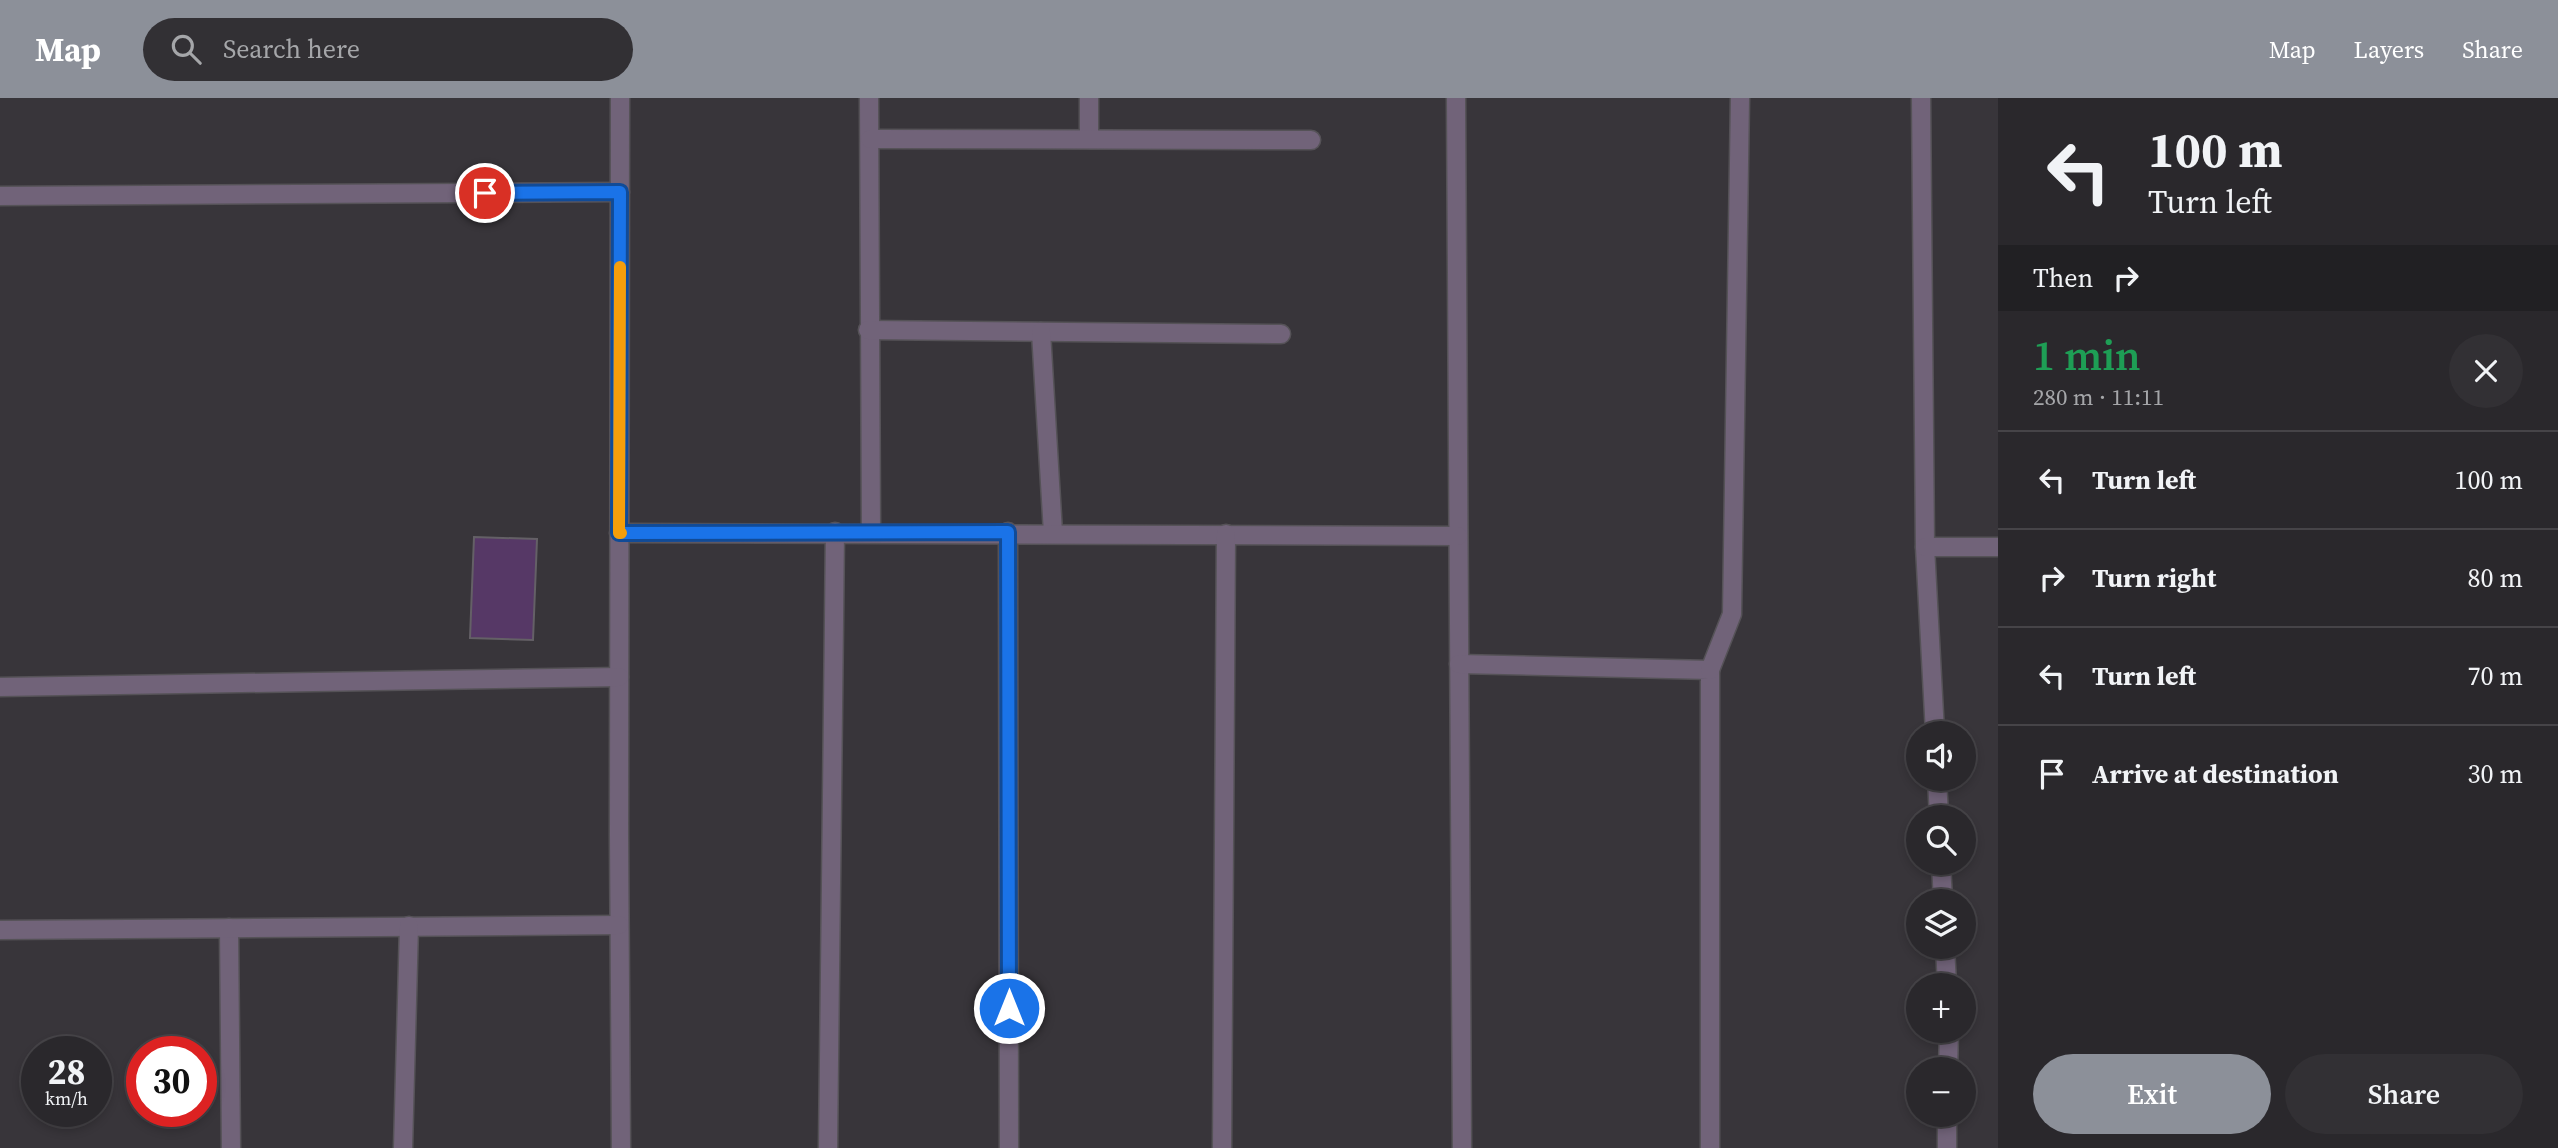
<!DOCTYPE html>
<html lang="en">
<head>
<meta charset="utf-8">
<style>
	:root { --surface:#2a282c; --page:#323034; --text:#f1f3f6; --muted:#a5a6a9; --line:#464448; --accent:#8c9099 }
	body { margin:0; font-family:"Source Serif 4",serif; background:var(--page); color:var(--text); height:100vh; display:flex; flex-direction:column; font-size:26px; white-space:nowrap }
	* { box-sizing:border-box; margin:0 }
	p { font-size:23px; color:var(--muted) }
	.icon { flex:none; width:38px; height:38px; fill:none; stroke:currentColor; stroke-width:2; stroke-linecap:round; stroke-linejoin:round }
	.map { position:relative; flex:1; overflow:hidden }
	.details { display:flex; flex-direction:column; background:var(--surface); width:560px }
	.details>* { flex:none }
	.top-card { background:#2a282c; color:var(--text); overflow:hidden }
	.fabs { position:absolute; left:1906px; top:623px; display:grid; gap:14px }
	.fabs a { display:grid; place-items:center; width:70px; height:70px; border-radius:50%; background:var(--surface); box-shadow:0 4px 10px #0003,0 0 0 2px var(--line); font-size:35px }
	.speed { position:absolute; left:21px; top:938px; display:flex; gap:14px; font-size:35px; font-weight:700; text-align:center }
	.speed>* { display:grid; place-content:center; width:91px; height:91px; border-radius:50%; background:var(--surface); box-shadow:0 4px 10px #0003,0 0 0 2px var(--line); line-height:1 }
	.speed small { font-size:18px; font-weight:400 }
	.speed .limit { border:10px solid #d22; background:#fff; color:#111 }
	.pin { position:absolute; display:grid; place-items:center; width:60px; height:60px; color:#fff; margin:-30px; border:4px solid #fff; border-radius:50%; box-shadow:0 2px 7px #0007 }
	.me { position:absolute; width:77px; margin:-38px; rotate:0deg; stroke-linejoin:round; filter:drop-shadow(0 0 5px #0008) }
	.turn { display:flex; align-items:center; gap:24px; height:147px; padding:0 35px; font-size:32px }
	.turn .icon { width:91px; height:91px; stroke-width:2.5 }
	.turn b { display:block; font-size:49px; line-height:60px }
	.then { display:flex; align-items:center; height:66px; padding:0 35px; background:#0003; gap:14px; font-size:26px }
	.round { display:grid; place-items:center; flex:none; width:74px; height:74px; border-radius:37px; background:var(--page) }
	.headline { display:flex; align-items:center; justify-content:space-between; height:119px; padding:0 35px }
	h1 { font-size:42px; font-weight:600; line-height:52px; color:#1e9e55 }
	.primary-button { display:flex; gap:14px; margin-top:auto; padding:14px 35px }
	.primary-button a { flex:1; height:80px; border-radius:42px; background:var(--accent); color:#fff; font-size:28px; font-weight:600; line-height:80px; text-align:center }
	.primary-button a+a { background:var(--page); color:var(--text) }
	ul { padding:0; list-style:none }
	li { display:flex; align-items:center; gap:21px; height:98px; padding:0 35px; border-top:2px solid var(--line) }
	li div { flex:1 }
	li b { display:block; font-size:26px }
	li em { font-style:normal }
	header { display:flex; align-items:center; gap:42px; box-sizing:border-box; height:98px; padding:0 35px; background:var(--accent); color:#fff }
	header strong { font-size:33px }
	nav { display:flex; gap:38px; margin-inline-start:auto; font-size:24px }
	.search { width:490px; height:63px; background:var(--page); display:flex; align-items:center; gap:18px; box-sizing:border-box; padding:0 24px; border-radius:38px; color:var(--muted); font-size:26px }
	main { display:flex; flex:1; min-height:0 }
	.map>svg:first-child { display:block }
	.building { fill:#563866; stroke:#646066; stroke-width:2 }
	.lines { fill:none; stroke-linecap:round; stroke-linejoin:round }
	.minor-casing { stroke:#555257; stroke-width:21 }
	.minor { stroke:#716379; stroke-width:18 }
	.route-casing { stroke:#114b97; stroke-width:18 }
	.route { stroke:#1a73e8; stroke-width:12 }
	.slow { stroke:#f59e0b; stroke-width:12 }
</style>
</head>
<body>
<header>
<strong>Map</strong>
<div class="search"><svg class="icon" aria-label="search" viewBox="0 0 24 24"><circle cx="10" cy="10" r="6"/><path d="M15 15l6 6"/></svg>Search here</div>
<nav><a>Map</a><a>Layers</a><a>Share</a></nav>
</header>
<main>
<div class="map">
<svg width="1998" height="1050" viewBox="0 0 1998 1050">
	<rect width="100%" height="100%" fill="#38353a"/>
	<polygon class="building" points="474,439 537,441 533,542 470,540"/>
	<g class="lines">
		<defs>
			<g id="minor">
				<polyline points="620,0 619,737 621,1050"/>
				<polyline points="869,0 871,434"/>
				<polyline points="1089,0 1089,41"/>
				<polyline points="1456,0 1462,1050"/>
				<polyline points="1921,0 1925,449 1935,635"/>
				<polyline points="870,41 1311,42"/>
				<polyline points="0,98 620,94"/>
				<polyline points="868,232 1281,236"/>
				<polyline points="1041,234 1053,435"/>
				<polyline points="1008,434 1009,1050"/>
				<polyline points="619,435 1458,438"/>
				<polyline points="1925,449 1998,449"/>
				<polyline points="1459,566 1710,572 1710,1050"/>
				<polyline points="1710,572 1732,516 1740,0"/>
				<polyline points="0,589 619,579"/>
				<polyline points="1937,681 1939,719"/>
				<polyline points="1941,765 1943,803"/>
				<polyline points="229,830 231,1050"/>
				<polyline points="0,832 619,827"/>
				<polyline points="1945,849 1947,887"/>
				<polyline points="1948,971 1949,933"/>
				<polyline points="403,1050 409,828"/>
				<polyline points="828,1050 835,434"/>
				<polyline points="1222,1050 1226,436"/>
				<polyline points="1947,1050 1947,1017"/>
			</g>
		</defs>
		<use href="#minor" class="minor-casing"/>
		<use href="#minor" class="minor"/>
	</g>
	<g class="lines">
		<defs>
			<polyline id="route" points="485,95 620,94 619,435 1008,434 1009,910"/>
		</defs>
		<use href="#route" class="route-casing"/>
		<use href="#route" class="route"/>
		<polyline class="slow" points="620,169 619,435 621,435"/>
	</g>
</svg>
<div class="fabs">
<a><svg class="icon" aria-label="sound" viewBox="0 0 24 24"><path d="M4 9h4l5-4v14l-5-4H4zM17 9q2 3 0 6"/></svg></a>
<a><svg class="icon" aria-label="search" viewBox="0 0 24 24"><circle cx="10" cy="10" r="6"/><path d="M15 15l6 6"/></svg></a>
<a><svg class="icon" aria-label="layers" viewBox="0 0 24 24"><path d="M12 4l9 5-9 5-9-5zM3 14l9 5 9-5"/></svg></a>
<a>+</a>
<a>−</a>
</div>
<div class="speed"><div>28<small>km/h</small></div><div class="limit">30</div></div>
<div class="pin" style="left:485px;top:95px;background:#d93025"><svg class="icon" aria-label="arrive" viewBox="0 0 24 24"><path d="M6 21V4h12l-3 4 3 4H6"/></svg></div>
<svg class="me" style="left:1009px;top:910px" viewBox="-20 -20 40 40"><circle r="17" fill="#1a73e8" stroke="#fff" stroke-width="3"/><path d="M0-11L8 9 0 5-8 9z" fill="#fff"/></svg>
</div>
<section class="details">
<div class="top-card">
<div class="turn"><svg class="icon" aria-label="left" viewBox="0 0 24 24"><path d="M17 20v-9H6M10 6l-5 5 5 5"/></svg><div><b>100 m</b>Turn left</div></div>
<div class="then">Then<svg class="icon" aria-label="right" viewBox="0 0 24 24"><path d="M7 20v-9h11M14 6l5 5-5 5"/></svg></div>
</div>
<div class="headline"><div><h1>1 min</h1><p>280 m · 11:11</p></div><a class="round"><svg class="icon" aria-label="close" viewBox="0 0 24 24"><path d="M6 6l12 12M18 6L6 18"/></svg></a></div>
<ul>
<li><svg class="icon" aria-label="left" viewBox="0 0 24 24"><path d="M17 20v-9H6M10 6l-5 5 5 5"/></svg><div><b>Turn left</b></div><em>100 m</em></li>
<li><svg class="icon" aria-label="right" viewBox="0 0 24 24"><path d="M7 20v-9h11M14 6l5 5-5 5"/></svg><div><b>Turn right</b></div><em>80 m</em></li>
<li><svg class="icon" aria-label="left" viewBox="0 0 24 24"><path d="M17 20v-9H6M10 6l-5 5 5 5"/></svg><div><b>Turn left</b></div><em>70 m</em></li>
<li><svg class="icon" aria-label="arrive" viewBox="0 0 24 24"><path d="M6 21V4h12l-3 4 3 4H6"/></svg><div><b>Arrive at destination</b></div><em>30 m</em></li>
</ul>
<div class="primary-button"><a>Exit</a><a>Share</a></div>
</section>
</main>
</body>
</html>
